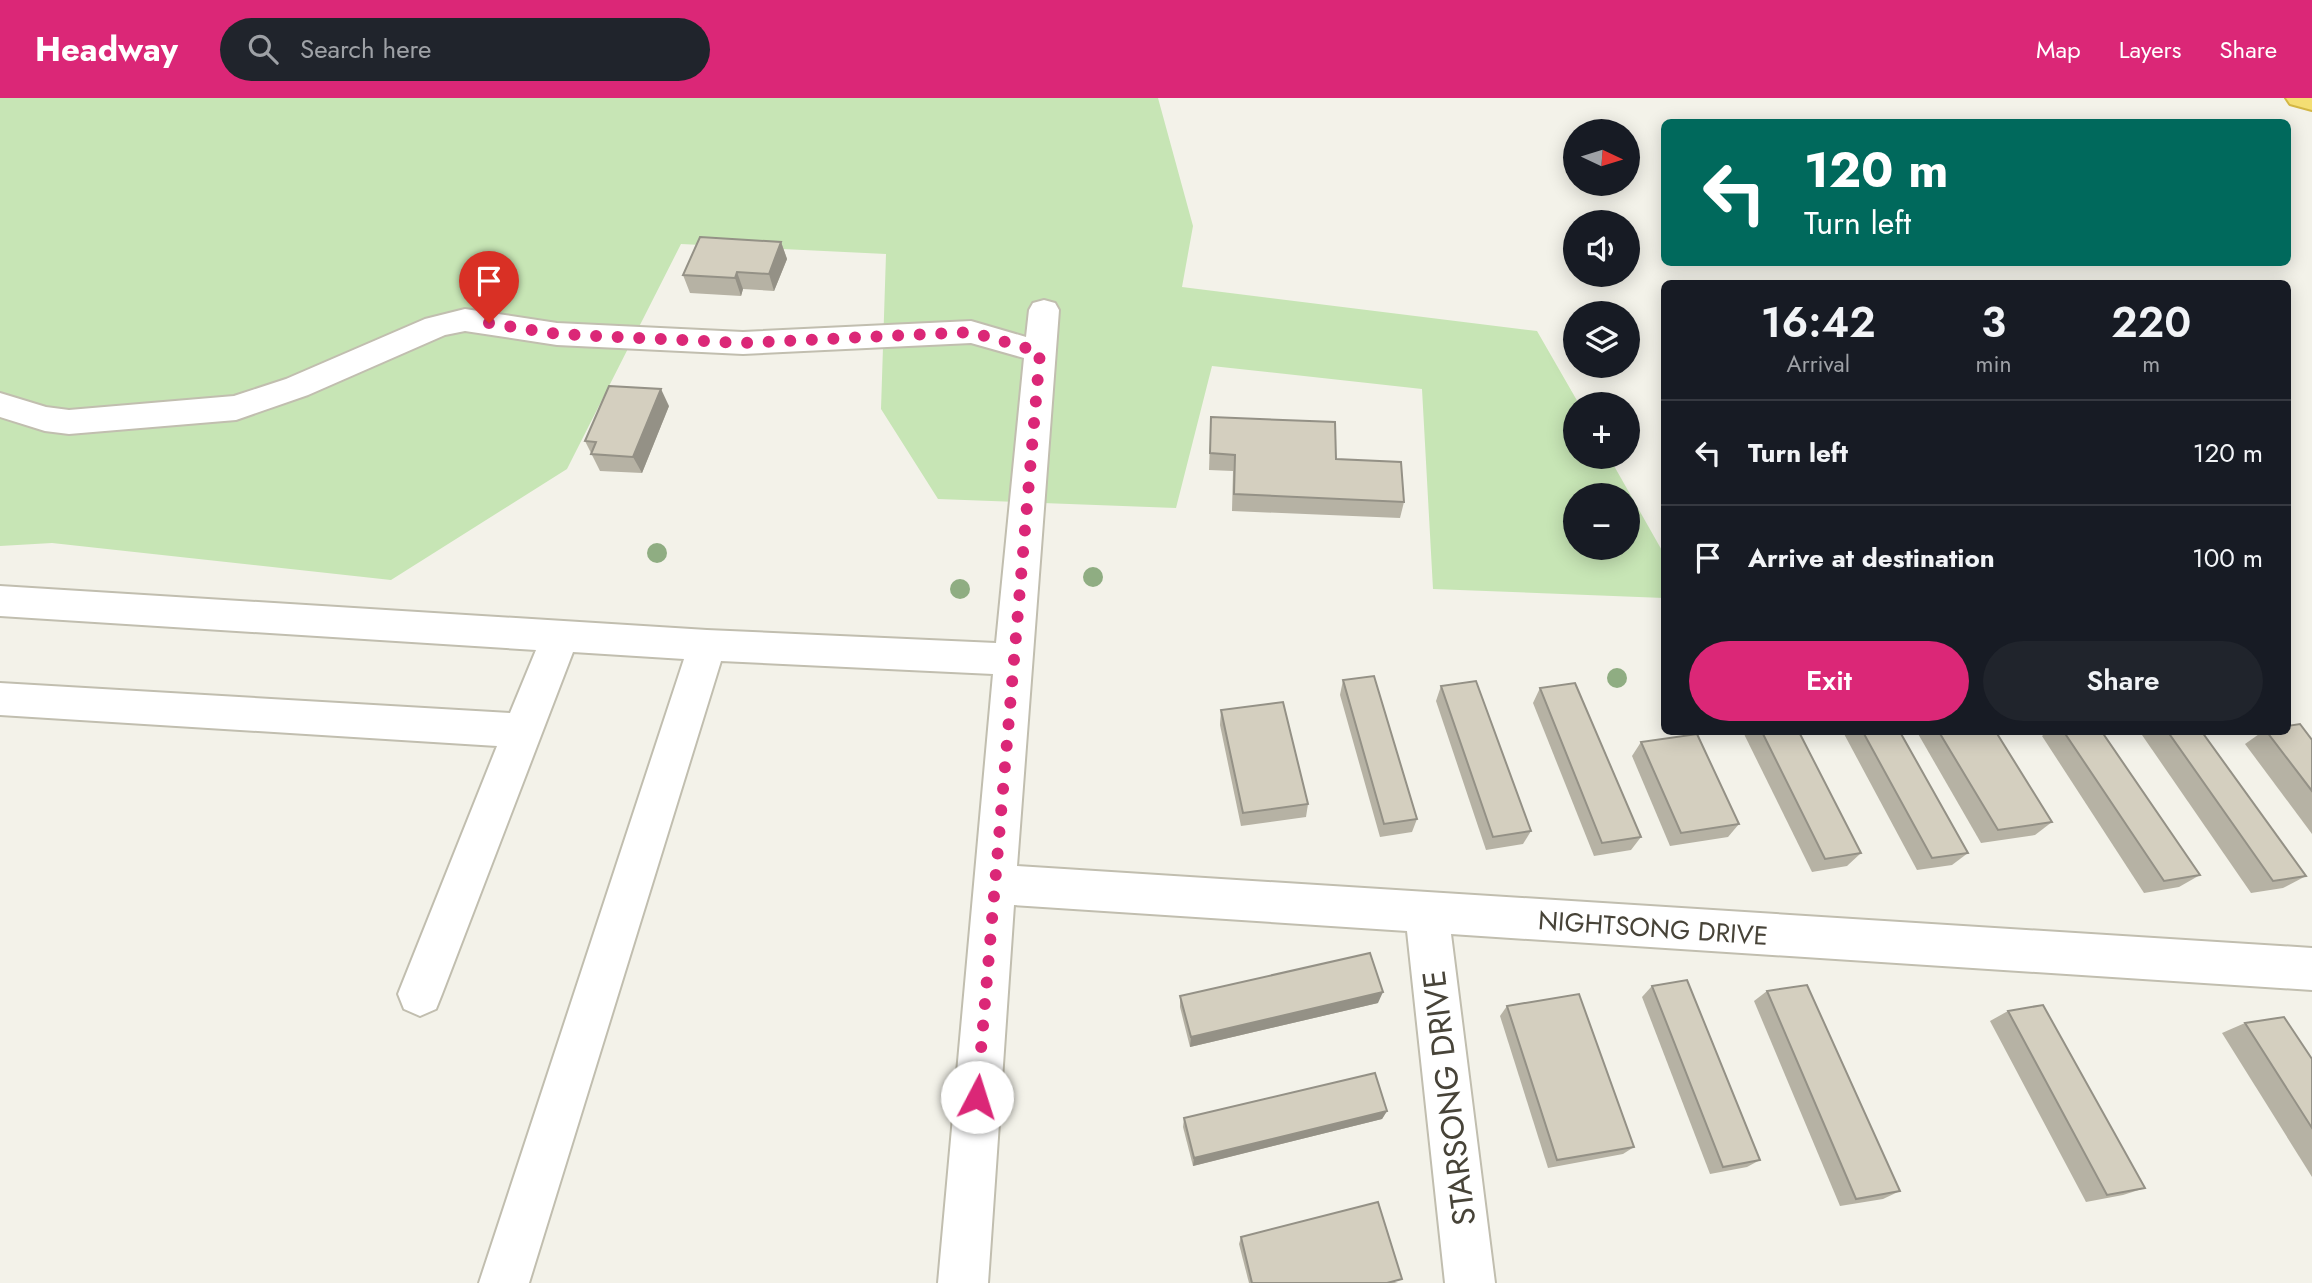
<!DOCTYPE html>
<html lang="en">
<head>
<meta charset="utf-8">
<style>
	:root { --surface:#171b24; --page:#20242c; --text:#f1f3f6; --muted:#9ea1a6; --line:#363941; --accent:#db2777 }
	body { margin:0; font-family:Jost,sans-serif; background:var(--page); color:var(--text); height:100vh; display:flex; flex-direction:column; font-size:26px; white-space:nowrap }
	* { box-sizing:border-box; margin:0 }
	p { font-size:23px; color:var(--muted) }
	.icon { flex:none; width:38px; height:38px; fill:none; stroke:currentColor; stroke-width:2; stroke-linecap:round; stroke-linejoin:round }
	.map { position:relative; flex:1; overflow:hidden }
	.sheet { position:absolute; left:1661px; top:182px; width:630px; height:455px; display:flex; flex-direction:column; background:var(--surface); border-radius:10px; box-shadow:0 4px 18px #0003 }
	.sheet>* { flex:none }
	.guide { position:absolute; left:1661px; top:21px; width:630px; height:147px; border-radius:10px; box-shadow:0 4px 18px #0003; background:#00695c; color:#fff; overflow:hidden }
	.needle { width:46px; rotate:94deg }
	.buttons { position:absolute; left:1563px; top:21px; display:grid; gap:14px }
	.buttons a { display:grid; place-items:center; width:77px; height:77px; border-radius:50%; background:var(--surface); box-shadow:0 4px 18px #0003; font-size:35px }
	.pin { position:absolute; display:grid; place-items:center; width:60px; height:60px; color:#fff; margin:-72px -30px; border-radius:50% 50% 50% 0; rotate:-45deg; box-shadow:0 0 7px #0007 }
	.pin .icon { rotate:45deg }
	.me { position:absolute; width:77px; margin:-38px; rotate:5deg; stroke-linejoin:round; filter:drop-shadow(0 0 5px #0008) }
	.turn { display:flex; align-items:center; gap:24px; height:147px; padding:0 28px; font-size:32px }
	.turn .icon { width:91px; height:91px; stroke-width:2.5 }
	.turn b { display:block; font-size:49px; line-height:60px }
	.eta { display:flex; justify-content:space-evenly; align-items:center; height:119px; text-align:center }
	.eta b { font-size:42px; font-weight:600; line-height:49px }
	.action { display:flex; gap:14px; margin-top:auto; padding:14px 28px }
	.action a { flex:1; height:80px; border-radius:42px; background:var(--accent); color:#fff; font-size:28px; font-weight:600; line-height:80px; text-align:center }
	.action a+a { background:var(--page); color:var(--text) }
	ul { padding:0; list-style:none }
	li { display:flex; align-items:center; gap:21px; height:105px; padding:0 28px; border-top:2px solid var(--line) }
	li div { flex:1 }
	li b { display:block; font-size:26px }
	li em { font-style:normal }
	header { display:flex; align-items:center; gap:42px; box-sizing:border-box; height:98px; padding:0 35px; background:var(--accent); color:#fff }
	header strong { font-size:33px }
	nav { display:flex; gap:38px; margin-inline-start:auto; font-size:24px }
	.search { width:490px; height:63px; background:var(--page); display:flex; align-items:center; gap:18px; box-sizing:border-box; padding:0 24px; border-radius:38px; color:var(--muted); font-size:26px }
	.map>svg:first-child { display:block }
	.green { fill:#c7e5b5; fill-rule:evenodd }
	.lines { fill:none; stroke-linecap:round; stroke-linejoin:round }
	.minor-casing { stroke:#c1beaf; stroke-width:4 }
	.highway-casing { stroke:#d3b643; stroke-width:4 }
	.minor { fill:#fff; fill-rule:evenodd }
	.highway { fill:#f4de73; fill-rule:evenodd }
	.tree { fill:#8fad82 }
	.wall { fill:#b6b2a4 }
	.shaded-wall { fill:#949186 }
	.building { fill:#d4cfbf; stroke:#949186; stroke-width:2 }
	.route { stroke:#db2777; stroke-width:12; stroke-dasharray:0 21.6 }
	.labels { text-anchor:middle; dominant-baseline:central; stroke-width:6; stroke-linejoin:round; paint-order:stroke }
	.street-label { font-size:26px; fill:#474338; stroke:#fff }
	.near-street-label { font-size:32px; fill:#474338; stroke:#fff }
</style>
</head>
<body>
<header>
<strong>Headway</strong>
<div class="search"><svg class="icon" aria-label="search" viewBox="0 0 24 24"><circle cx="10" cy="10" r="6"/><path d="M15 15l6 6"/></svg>Search here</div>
<nav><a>Map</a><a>Layers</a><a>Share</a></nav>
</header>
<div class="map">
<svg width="2312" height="1185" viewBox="0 0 2312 1185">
	<rect width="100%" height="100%" fill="#f3f2e9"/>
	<path class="green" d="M 0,0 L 1158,0 L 1193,128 L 1182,189 L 1537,233 L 1579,306 L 1575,306 L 1575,359 L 1609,359 L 1664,456 L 1664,500 L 1433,491 L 1422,291 L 1212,268 L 1176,410 L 938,401 L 881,311 L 886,156 L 681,146 L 567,371 L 391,482 L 52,445 L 0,448 ZM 1575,397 L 1628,397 L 1628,450 L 1575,450 Z"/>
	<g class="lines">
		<defs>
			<polygon id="minor" points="1044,202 1055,205 1059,212 1017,768 2312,850 2312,892 1451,836 1495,1185 1445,1185 1407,833 1014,807 988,1185 938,1185 993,576 721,563 529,1185 479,1185 684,561 573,554 442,896 436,911 420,918 404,911 398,896 497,648 0,617 0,585 510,615 536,552 0,518 0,488 707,532 996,545 1024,260 971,245 743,256 557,247 465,233 445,237 308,297 236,322 69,336 45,333 0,319 0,295 46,309 69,312 234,298 286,281 425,221 465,211 557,225 743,234 971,223 1026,239 1029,212 1033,205"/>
			<polygon id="highway" points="2286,0 2312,0 2312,12 2290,6"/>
		</defs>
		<use href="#minor" class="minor-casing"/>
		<use href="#highway" class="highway-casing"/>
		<use href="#minor" class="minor"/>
		<use href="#highway" class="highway"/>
	</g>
	<g class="tree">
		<circle cx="657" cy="455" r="10"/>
		<circle cx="1093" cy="479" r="10"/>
		<circle cx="960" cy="491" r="10"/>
		<circle cx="1617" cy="580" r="10"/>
	</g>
	<g class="wall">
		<polygon points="781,144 787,161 774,193 743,191 741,198 690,195 683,177"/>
		<polygon points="669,308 642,375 600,373 585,343"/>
		<polygon points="1211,319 1336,361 1404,404 1400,420 1232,413 1233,373 1209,372"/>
		<polygon points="1343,582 1417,721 1412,734 1380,739 1340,597"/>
		<polygon points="1441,588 1531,733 1523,746 1486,752 1436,603"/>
		<polygon points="1540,590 1641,739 1631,752 1594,758 1533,605"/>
		<polygon points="1221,612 1308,706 1306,719 1241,728 1220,627"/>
		<polygon points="1743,634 1799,634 1861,755 1847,768 1812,774"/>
		<polygon points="1843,634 1900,634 1968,755 1952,767 1917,772"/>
		<polygon points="1917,634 1996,634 2052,724 2035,737 1981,745"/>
		<polygon points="2047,634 2102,634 2200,777 2179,789 2144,795 2042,638"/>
		<polygon points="2147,634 2202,634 2306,778 2283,790 2251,795 2142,637"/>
		<polygon points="2262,634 2287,634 2312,642 2312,736 2245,646"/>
		<polygon points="1641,644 1739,726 1728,739 1670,748 1632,658"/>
		<polygon points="1652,888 1760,1062 1747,1069 1710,1076 1642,899"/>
		<polygon points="1767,893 1900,1093 1883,1101 1840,1108 1754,903"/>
		<polygon points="1180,898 1378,905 1190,949 1180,909"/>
		<polygon points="1507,908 1634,1049 1623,1056 1548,1070 1500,918"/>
		<polygon points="2008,913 2145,1090 2123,1097 2086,1104 1990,923"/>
		<polygon points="2245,925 2312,961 2312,1079 2222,935"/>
		<polygon points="1387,1013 1382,1021 1193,1068 1183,1029 1184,1020"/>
		<polygon points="1241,1139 1398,1185 1249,1185 1239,1146"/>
	</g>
	<g class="shaded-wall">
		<polygon points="781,144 787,161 774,193 769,176"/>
		<polygon points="737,174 743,191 741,198 735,180"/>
		<polygon points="661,291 669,308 642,375 633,359"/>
		<polygon points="1383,894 1378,905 1190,949 1191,939"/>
		<polygon points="1387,1013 1382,1021 1193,1068 1194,1060"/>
	</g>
	<g class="building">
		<polygon points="700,139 781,144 769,176 737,174 735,180 683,177"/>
		<polygon points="609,288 661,291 633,359 591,356 596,344 585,343"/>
		<polygon points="1211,319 1335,324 1336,361 1401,364 1404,404 1234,396 1235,357 1210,355"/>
		<polygon points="1374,578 1417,721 1384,726 1343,582"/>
		<polygon points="1476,583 1531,733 1493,739 1441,588"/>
		<polygon points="1575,585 1641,739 1602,745 1540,590"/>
		<polygon points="1283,604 1308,706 1243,715 1221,612"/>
		<polygon points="2300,626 2312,642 2312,693 2267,634 2287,634 2287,628"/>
		<polygon points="1762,634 1799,634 1861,755 1825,761"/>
		<polygon points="1863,634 1900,634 1968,755 1932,760"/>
		<polygon points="1939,634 1996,634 2052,724 1998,732"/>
		<polygon points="2064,634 2102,634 2200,777 2164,783"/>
		<polygon points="2168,634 2202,634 2306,778 2273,783"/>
		<polygon points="1697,636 1739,726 1681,735 1641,644"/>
		<polygon points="1370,855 1383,894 1191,939 1180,898"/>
		<polygon points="1687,882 1760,1062 1723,1069 1652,888"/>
		<polygon points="1807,887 1900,1093 1856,1101 1767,893"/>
		<polygon points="1579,896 1634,1049 1557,1062 1507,908"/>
		<polygon points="2043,907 2145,1090 2107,1097 2008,913"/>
		<polygon points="2284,919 2312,961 2312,1030 2245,925"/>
		<polygon points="1375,975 1387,1013 1194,1060 1184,1020"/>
		<polygon points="1378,1104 1402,1181 1387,1185 1252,1185 1241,1139"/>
	</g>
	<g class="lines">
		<polyline class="route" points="489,225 557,236 743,245 971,234 1040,254 977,999"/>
	</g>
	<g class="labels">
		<g class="street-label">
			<text transform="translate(1653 830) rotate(4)">NIGHTSONG DRIVE</text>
		</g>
		<g class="near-street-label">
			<text transform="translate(1449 1000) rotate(-97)">STARSONG DRIVE</text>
		</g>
	</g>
</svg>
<div class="buttons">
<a><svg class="needle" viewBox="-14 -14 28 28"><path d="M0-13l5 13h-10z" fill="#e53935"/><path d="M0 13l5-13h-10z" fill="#9ea1a6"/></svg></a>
<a><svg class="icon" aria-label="sound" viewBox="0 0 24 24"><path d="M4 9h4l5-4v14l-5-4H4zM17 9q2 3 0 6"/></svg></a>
<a><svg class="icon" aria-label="layers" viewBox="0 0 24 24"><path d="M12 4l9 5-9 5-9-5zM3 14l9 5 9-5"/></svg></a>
<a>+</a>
<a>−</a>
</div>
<div class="pin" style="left:489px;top:225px;background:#d93025"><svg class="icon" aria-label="arrive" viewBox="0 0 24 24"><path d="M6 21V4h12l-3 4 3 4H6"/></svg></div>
<svg class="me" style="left:977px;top:999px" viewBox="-20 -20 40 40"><circle r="19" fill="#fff"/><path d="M0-13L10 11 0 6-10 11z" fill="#db2777"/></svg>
<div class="guide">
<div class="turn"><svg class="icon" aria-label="left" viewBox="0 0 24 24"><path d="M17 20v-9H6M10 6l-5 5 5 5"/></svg><div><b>120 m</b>Turn left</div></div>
</div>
<section class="sheet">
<div class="eta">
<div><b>16:42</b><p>Arrival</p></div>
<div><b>3</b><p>min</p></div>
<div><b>220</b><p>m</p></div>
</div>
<ul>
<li><svg class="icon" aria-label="left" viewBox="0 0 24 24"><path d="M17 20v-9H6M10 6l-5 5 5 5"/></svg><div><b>Turn left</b></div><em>120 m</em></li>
<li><svg class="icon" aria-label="arrive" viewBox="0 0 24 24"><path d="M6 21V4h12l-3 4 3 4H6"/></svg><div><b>Arrive at destination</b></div><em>100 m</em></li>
</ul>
<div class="action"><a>Exit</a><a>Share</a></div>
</section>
</div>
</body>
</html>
